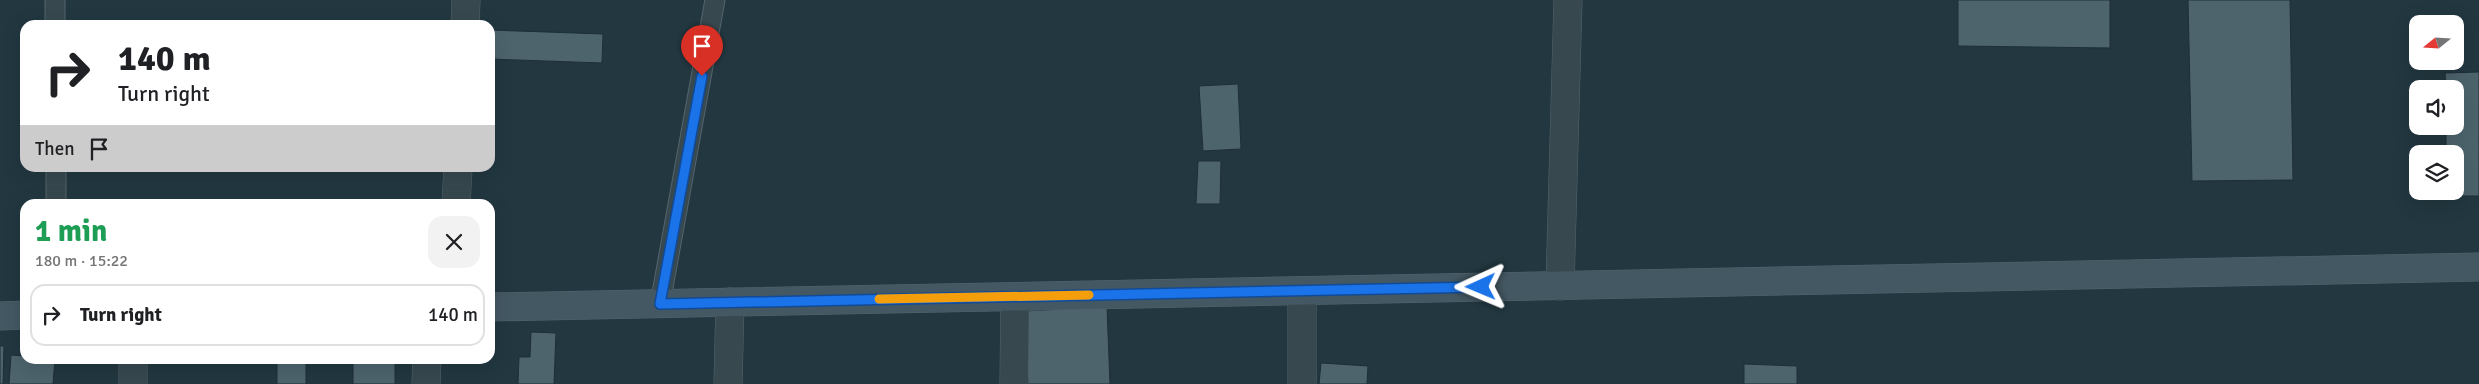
<!DOCTYPE html>
<html lang="en">
<head>
<meta charset="utf-8">
<style>
	:root { --surface:#fff; --page:#f2f2f2; --text:#202124; --muted:#757577; --line:#e0e0e0 }
	body { margin:0; font-family:Signika,sans-serif; background:var(--page); color:var(--text); height:100vh; display:flex; flex-direction:column; font-size:19px; white-space:nowrap }
	* { box-sizing:border-box; margin:0 }
	p { font-size:16px; color:var(--muted) }
	.icon { flex:none; width:28px; height:28px; fill:none; stroke:currentColor; stroke-width:2; stroke-linecap:round; stroke-linejoin:round }
	.map { position:relative; flex:1; overflow:hidden }
	.panel { position:absolute; left:20px; top:199px; width:475px; height:165px; display:flex; flex-direction:column; background:var(--surface); border-radius:15px; box-shadow:0 5px 20px #0002 }
	.panel>* { flex:none }
	.banner { position:absolute; left:20px; top:20px; width:475px; height:152px; border-radius:15px; box-shadow:0 5px 20px #0002; background:#fff; color:var(--text); overflow:hidden }
	.needle { width:32px; rotate:252deg }
	.tools { position:absolute; left:2409px; top:15px; display:grid; gap:10px }
	.tools a { display:grid; place-items:center; width:55px; height:55px; border-radius:10px; background:var(--surface); box-shadow:0 5px 20px #0002; font-size:25px }
	.pin { position:absolute; display:grid; place-items:center; width:42px; height:42px; color:#fff; margin:-51px -21px; border-radius:50% 50% 50% 0; rotate:-45deg; box-shadow:0 0 5px #0007 }
	.pin .icon { rotate:45deg }
	.me { position:absolute; width:55px; margin:-28px; rotate:269deg; stroke-linejoin:round; filter:drop-shadow(0 0 4px #0008) }
	.turn { display:flex; align-items:center; gap:18px; height:105px; padding:0 15px; font-size:22px }
	.turn .icon { width:65px; height:65px; stroke-width:2.5 }
	.turn b { display:block; font-size:35px; line-height:42px }
	.then { display:flex; align-items:center; height:48px; padding:0 15px; background:#0003; gap:10px; font-size:19px }
	.round { display:grid; place-items:center; flex:none; width:52px; height:52px; border-radius:15px; background:var(--page) }
	.summary { display:flex; align-items:center; justify-content:space-between; height:85px; padding:0 15px }
	h1 { font-size:30px; font-weight:800; line-height:38px; color:#1e9e55 }
	ul { padding:0; list-style:none }
	li { display:flex; align-items:center; gap:15px; height:62px; margin:0 10px 8px; padding:0 5px; border:2px solid var(--line); border-radius:15px }
	li div { flex:1 }
	li b { display:block; font-size:19px }
	li em { font-style:normal }
	.map>svg:first-child { display:block }
	.building { fill:#4d646d; stroke:#1e2f36 }
	.lines { fill:none; stroke-linecap:round; stroke-linejoin:round }
	.lane-casing { stroke:#55656d; stroke-width:21 }
	.street-casing { stroke:#55656d; stroke-width:29 }
	.secondary-casing { stroke:#55656d; stroke-width:29 }
	.lane { stroke:#37484f; stroke-width:19 }
	.street { stroke:#37484f; stroke-width:28 }
	.secondary { stroke:#445863; stroke-width:28 }
	.route-casing { stroke:#114b97; stroke-width:12 }
	.route { stroke:#1a73e8; stroke-width:9 }
	.slow { stroke:#f59e0b; stroke-width:9 }
</style>
</head>
<body>
<div class="map">
<svg width="2479" height="384" viewBox="0 0 2479 384">
	<rect width="100%" height="100%" fill="#223740"/>
	<g class="building">
		<polygon points="1958,0 2110,0 2110,48 1958,46"/>
		<polygon points="2188,0 2290,0 2293,180 2192,181"/>
		<polygon points="490,30 603,34 602,63 490,59"/>
		<polygon points="2479,72 2479,196 2446,196 2446,191 2455,191 2455,154 2446,154 2446,126 2455,126 2455,89 2446,89 2445,73"/>
		<polygon points="1238,84 1241,149 1203,151 1199,86"/>
		<polygon points="1198,161 1221,161 1220,204 1196,204"/>
		<polygon points="1107,307 1110,384 1028,384 1025,311"/>
		<polygon points="531,332 556,333 554,384 518,384 519,357 530,357"/>
		<polygon points="0,346 4,346 3,384 0,384"/>
		<polygon points="11,355 25,356 25,359 55,359 53,384 9,384"/>
		<rect x="277" y="359" width="29" height="25"/>
		<rect x="353" y="359" width="42" height="25"/>
		<polygon points="1321,363 1368,366 1367,384 1319,384"/>
		<polygon points="1744,364 1797,366 1797,384 1744,384"/>
	</g>
	<g class="lines">
		<defs>
			<g id="lane">
				<polyline points="55,0 55,25"/>
				<polyline points="56,168 56,204"/>
				<polyline points="660,304 715,0"/>
			</g>
			<g id="street">
				<polyline points="465,25 466,0"/>
				<polyline points="456,204 458,168"/>
				<polyline points="1560,286 1568,0"/>
				<polyline points="133,384 133,359"/>
				<polyline points="426,384 427,359"/>
				<polyline points="728,384 730,302"/>
				<polyline points="1014,384 1015,297"/>
				<polyline points="1302,384 1302,291"/>
			</g>
			<g id="secondary">
				<polyline points="490,307 2479,267"/>
				<polyline points="0,316 25,315"/>
			</g>
		</defs>
		<use href="#lane" class="lane-casing"/>
		<use href="#street" class="street-casing"/>
		<use href="#secondary" class="secondary-casing"/>
		<use href="#lane" class="lane"/>
		<use href="#street" class="street"/>
		<use href="#secondary" class="secondary"/>
	</g>
	<g class="lines">
		<defs>
			<polyline id="route" points="702,76 660,304 1481,287"/>
		</defs>
		<use href="#route" class="route-casing"/>
		<use href="#route" class="route"/>
		<polyline class="slow" points="879,299 1089,295"/>
	</g>
</svg>
<div class="tools">
<a><svg class="needle" viewBox="-14 -14 28 28"><path d="M0-13l5 13h-10z" fill="#e53935"/><path d="M0 13l5-13h-10z" fill="#757577"/></svg></a>
<a><svg class="icon" aria-label="sound" viewBox="0 0 24 24"><path d="M4 9h4l5-4v14l-5-4H4zM17 9q2 3 0 6"/></svg></a>
<a><svg class="icon" aria-label="layers" viewBox="0 0 24 24"><path d="M12 4l9 5-9 5-9-5zM3 14l9 5 9-5"/></svg></a>
</div>
<div class="pin" style="left:702px;top:76px;background:#d93025"><svg class="icon" aria-label="arrive" viewBox="0 0 24 24"><path d="M6 21V4h12l-3 4 3 4H6"/></svg></div>
<svg class="me" style="left:1481px;top:287px" viewBox="-20 -20 40 40"><path d="M0-17L14 15 0 8-14 15z" fill="#1a73e8" stroke="#fff" stroke-width="4"/></svg>
<div class="banner">
<div class="turn"><svg class="icon" aria-label="right" viewBox="0 0 24 24"><path d="M7 20v-9h11M14 6l5 5-5 5"/></svg><div><b>140 m</b>Turn right</div></div>
<div class="then">Then<svg class="icon" aria-label="arrive" viewBox="0 0 24 24"><path d="M6 21V4h12l-3 4 3 4H6"/></svg></div>
</div>
<section class="panel">
<div class="summary"><div><h1>1 min</h1><p>180 m · 15:22</p></div><a class="round"><svg class="icon" aria-label="close" viewBox="0 0 24 24"><path d="M6 6l12 12M18 6L6 18"/></svg></a></div>
<ul>
<li><svg class="icon" aria-label="right" viewBox="0 0 24 24"><path d="M7 20v-9h11M14 6l5 5-5 5"/></svg><div><b>Turn right</b></div><em>140 m</em></li>
</ul>
</section>
</div>
</body>
</html>
